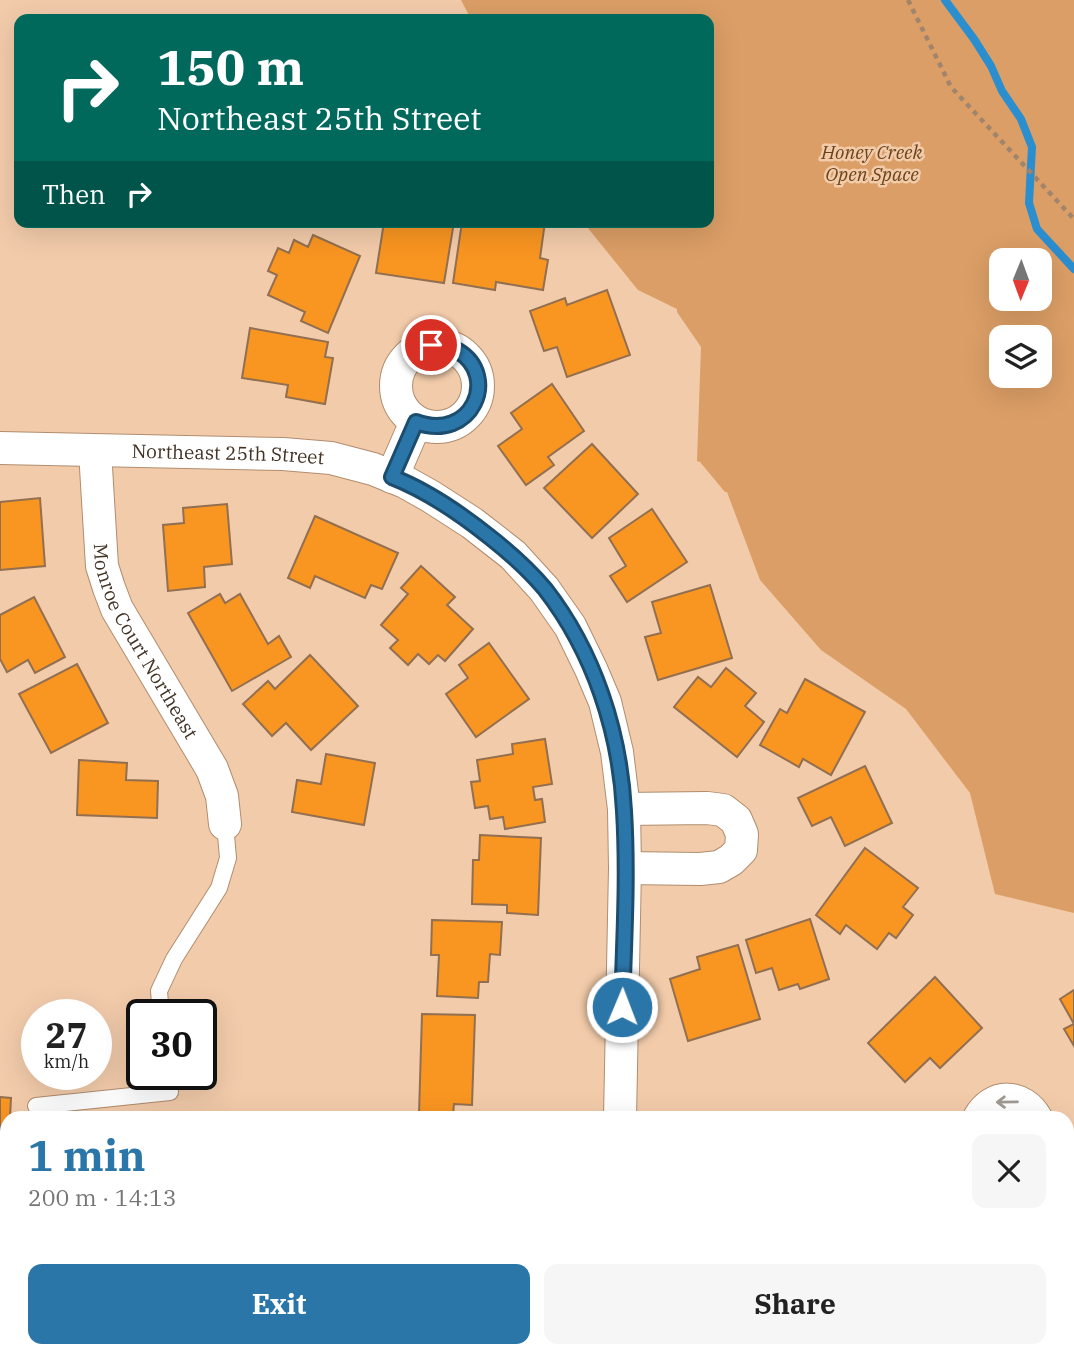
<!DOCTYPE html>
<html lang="en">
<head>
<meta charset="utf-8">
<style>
	:root { --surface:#fff; --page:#f6f6f6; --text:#222; --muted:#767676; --accent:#2b76a9 }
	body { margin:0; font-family:"IBM Plex Serif",serif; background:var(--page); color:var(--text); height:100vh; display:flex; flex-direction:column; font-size:26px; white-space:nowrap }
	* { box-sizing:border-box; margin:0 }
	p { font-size:23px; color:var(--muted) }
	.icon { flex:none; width:38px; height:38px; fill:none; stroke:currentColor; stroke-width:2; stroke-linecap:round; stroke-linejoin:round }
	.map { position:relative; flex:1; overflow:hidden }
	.details { position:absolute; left:0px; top:1111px; width:1074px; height:247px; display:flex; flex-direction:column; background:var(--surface); border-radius:21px 21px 0 0; box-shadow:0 7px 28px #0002 }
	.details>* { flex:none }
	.hud { position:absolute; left:14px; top:14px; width:700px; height:214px; border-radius:14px; box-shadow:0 7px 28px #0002; background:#00695c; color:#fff; overflow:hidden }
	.needle { width:46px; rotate:181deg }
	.controls { position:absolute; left:989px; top:248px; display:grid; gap:14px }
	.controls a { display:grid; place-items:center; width:63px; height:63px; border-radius:14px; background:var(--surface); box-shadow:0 7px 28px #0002; font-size:35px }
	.speed { position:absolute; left:21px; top:999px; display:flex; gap:14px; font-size:35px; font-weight:700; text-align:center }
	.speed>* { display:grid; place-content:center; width:91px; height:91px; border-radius:50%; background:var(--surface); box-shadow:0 7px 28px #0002; line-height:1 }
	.speed small { font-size:18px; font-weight:400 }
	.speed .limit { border:4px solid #111; border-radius:10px; background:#fff; color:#111 }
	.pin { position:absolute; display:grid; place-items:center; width:60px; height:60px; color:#fff; margin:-30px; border:4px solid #fff; border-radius:50%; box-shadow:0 2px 7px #0007 }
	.me { position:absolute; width:77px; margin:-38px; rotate:1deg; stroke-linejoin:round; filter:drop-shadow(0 0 5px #0008) }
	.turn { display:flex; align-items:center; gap:24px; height:147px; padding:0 28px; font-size:32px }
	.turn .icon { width:91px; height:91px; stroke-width:2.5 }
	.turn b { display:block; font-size:49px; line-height:60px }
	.then { display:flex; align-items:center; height:66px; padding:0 28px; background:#0003; gap:14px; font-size:26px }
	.round { display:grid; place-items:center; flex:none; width:74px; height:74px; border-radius:14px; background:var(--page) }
	.headline { display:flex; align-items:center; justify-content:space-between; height:119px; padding:0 28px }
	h1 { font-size:42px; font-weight:700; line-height:52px; color:var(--accent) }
	.cta { display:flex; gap:14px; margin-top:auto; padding:14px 28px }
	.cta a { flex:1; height:80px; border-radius:14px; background:var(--accent); color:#fff; font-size:28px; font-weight:700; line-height:80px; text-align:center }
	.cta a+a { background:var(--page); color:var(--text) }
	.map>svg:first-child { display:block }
	.green { fill:#db9e66; fill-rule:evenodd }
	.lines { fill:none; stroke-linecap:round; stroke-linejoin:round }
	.stream { stroke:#2a8ecf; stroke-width:8 }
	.building { fill:#f99521; stroke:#926f50; stroke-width:2 }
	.lane-casing { stroke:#b18d6e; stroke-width:18 }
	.street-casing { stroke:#b18d6e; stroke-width:34 }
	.path { stroke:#a0846c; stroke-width:4.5; stroke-dasharray:5 5; stroke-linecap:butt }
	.lane { stroke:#fff; stroke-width:16 }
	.street { stroke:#fff; stroke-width:32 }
	.oneway { stroke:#a09992 }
	.route-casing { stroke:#1c4d6e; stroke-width:18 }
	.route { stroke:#2b76a9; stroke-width:12 }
	.labels { text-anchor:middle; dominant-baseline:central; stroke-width:5; stroke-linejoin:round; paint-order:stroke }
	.park-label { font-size:19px; font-style:italic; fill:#6c441b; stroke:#f2cbaa }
	.street-label { font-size:19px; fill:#423325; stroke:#f2cbaa }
</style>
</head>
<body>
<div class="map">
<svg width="1074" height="1357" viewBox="0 0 1074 1357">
	<rect width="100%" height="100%" fill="#f2cbaa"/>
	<path class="green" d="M 461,0 L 1074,0 L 1074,913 L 995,894 L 970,793 L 906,709 L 821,650 L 760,580 L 727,492 L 725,492 L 700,462 L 697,461 L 701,347 L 677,312 L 677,309 L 638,290 L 583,222 L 709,222 L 709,19 L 471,19 ZM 1001,261 L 1040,261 L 1040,299 L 1001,299 ZM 1001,338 L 1040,338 L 1040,376 L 1001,376 Z"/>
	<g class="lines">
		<polyline class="stream" points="945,0 974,39 991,66 1002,91 1021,119 1032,147 1029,203 1037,229 1074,269"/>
	</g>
	<g class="building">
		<polygon points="384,222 454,222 444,283 376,273"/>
		<polygon points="462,222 545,222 540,258 548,260 543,290 496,282 495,290 453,283"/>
		<polygon points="313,235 360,256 328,333 301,321 305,312 268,295 277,275 268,271 278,248 289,253 294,240 308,247"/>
		<polygon points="607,290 630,355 567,377 557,347 544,351 530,311 565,298 567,305"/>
		<polygon points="250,328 328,342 325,357 333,358 325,404 286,397 288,385 242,378"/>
		<polygon points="552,384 584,431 548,457 554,465 526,485 498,446 522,429 511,413"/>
		<polygon points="592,444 638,494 592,538 544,488"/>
		<polygon points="40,498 45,566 0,570 0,502"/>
		<polygon points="227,504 232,564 204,567 205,587 168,591 163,525 184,523 183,508"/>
		<polygon points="652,509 687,562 627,602 610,576 626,566 609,538"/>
		<polygon points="315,516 398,553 382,589 371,585 365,598 315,576 310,588 288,578"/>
		<polygon points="421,566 455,597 447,605 473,629 445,661 438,655 429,664 418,654 408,665 390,648 398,640 381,625 408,594 401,588"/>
		<polygon points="710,585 732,658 658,680 645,637 661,633 652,602"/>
		<polygon points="220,594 225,603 240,594 268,644 279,636 291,657 232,691 188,613"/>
		<polygon points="34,597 65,657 35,673 28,660 7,672 0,659 0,615"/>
		<polygon points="489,643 529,699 476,737 446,694 468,678 459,665"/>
		<polygon points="310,655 358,706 311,750 286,723 272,736 243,704 268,681 275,689"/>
		<polygon points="77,664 108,723 51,753 19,694"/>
		<polygon points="726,668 756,693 745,706 764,722 737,757 674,707 698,677 711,687"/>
		<polygon points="805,679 865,712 831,775 803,759 799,767 760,745 780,709 787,713"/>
		<polygon points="545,739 552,784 533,787 535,800 542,799 545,822 505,829 503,817 490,819 488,806 475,808 471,782 480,781 477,760 513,754 512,744"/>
		<polygon points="326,754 375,763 364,825 292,812 297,780 321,784"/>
		<polygon points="79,760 127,763 126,780 158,781 157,818 77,815"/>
		<polygon points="865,766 892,823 845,846 831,817 812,826 798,798"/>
		<polygon points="480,835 541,838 538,915 507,913 507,905 472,904 473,860 479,860"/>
		<polygon points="865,848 918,888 903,907 913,915 896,938 889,933 877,949 846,925 840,934 816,915"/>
		<polygon points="810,919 829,979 800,989 798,984 779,990 772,968 756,973 746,940"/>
		<polygon points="432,920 502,922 500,955 490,954 488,982 479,982 478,998 437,996 439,955 431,955"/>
		<polygon points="738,945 760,1019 688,1041 670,979 700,969 697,957"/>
		<polygon points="935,977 982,1028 940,1068 930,1058 905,1082 868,1043"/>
		<polygon points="1074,990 1074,1046 1064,1029 1074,1024 1060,999"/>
		<polygon points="422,1014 475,1015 472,1105 454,1104 453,1115 419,1114"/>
		<polygon points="0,1097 11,1098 10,1118 7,1118 7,1188 4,1188 6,1144 0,1143"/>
		<polygon points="0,1312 7,1324 7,1351 51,1351 55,1357 0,1357"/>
		<rect x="155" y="1351" width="76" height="6"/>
		<polygon points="289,1351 312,1351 316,1357 278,1357"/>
		<rect x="481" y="1351" width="39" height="6"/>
		<polygon points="698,1351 740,1351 740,1357 697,1357"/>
	</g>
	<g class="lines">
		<defs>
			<g id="lane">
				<polyline points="161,1015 159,991 174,959 219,888 228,858 225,824"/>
				<polyline points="36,1106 170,1092 168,1074"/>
			</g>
			<g id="street">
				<circle cx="437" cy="386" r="41"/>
				<path id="s1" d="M 0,448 L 283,454 L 331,458 L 373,469 L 405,482 L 430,496 L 472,523 L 513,555 L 544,589 L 570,626 L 591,669 L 605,702 L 617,752 L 624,809 L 625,868 L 620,1118"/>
				<path id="s2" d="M 95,451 L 102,566 L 109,588 L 117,609 L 212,769 L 222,796 L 225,824"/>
				<polyline points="392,477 416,422"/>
				<polyline points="624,809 707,808 723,810 736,820 742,834 741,850 731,860 719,867 700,869 625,868"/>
				<path d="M 979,1118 C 993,1093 1022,1094 1036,1118"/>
				<polyline points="612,1357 612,1351"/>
			</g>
		</defs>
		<use href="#lane" class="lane-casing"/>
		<use href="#street" class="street-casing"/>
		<polyline class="path" points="908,0 951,87 1074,219"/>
		<use href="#lane" class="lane"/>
		<use href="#street" class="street"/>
	</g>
	<defs><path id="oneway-shaft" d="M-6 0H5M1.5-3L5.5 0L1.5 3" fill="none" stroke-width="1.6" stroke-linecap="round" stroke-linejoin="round" transform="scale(1.75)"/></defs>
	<use class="oneway" href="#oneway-shaft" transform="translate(1007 1102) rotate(179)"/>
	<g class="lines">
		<defs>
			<path id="route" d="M 431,345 C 440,346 450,346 458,351 C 500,376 472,443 416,422 L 392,477 C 428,491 461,514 491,538 C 510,553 529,570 545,589 C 594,652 620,732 624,811 C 628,876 624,942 622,1007"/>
		</defs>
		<use href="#route" class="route-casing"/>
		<use href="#route" class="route"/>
	</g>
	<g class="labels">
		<g class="park-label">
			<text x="872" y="152">Honey Creek<tspan x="872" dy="22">Open Space</tspan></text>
		</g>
		<g class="street-label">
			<text stroke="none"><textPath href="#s1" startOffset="228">Northeast 25th Street</textPath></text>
			<text stroke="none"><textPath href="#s2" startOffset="201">Monroe Court Northeast</textPath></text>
		</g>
	</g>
</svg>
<div class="controls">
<a><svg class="needle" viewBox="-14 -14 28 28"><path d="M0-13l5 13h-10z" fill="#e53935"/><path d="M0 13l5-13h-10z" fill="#767676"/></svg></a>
<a><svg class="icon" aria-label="layers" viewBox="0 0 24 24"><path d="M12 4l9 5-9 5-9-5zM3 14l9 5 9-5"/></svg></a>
</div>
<div class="speed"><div>27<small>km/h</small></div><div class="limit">30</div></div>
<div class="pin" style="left:431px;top:345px;background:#d93025"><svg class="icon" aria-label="arrive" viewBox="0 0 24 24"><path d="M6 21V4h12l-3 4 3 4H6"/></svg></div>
<svg class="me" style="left:622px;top:1007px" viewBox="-20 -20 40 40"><circle r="17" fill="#2b76a9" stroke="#fff" stroke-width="3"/><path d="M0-11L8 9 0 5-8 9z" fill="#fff"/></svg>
<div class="hud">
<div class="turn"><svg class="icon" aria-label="right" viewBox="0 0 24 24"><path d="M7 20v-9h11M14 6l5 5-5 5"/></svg><div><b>150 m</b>Northeast 25th Street</div></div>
<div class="then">Then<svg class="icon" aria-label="right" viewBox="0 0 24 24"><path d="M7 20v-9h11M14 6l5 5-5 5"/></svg></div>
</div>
<section class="details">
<div class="headline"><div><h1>1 min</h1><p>200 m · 14:13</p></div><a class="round"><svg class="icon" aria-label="close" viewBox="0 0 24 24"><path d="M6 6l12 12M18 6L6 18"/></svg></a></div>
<div class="cta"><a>Exit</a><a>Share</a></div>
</section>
</div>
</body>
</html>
